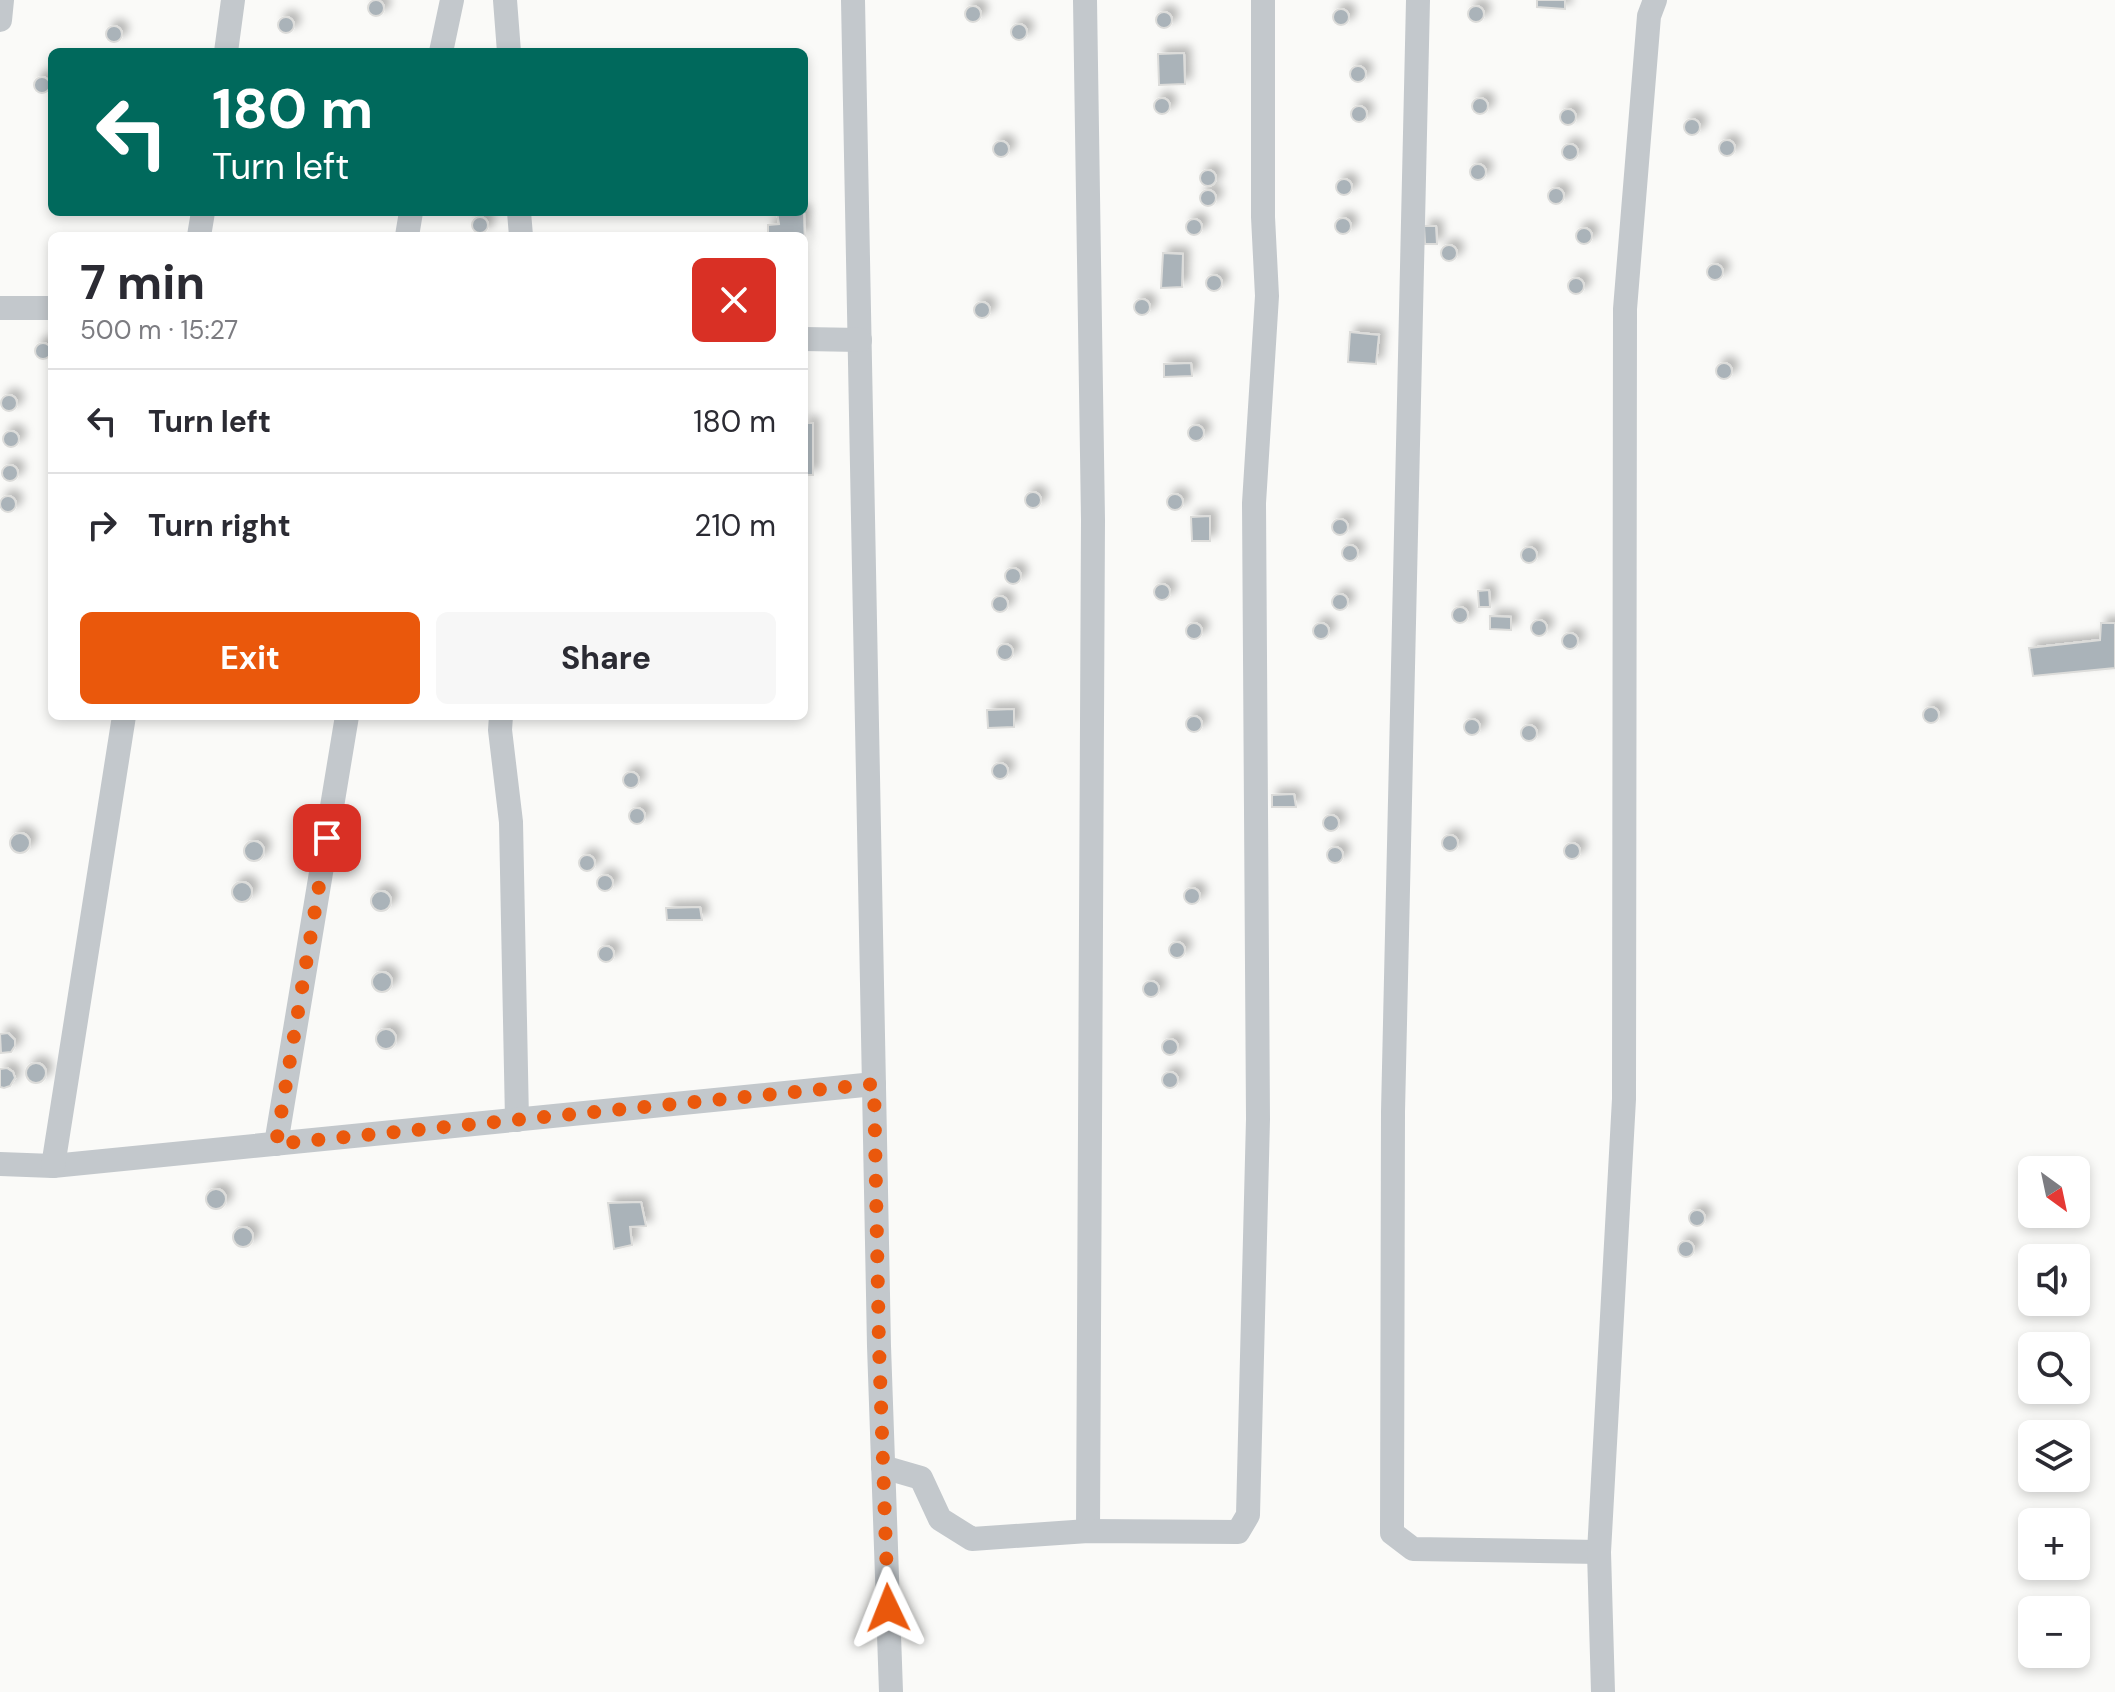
<!DOCTYPE html>
<html lang="en">
<head>
<meta charset="utf-8">
<style>
	:root { --surface:#fff; --page:#f7f7f7; --text:#2b2b33; --muted:#7c7c81; --line:#e1e1e2; --accent:#ea580c }
	body { margin:0; font-family:"DM Sans",sans-serif; background:var(--page); color:var(--text); height:100vh; display:flex; flex-direction:column; font-size:30px; white-space:nowrap }
	* { box-sizing:border-box; margin:0 }
	p { font-size:26px; color:var(--muted) }
	.icon { flex:none; width:44px; height:44px; fill:none; stroke:currentColor; stroke-width:2; stroke-linecap:round; stroke-linejoin:round }
	.map { position:relative; flex:1; overflow:hidden }
	.drawer { position:absolute; left:48px; top:232px; width:760px; height:488px; display:flex; flex-direction:column; background:var(--surface); border-radius:12px; box-shadow:0 4px 12px #0003 }
	.drawer>* { flex:none }
	.guide { position:absolute; left:48px; top:48px; width:760px; height:168px; border-radius:12px; box-shadow:0 4px 12px #0003; background:#00695c; color:#fff; overflow:hidden }
	.needle { width:52px; rotate:147deg }
	.fabs { position:absolute; left:2018px; top:1156px; display:grid; gap:16px }
	.fabs a { display:grid; place-items:center; width:72px; height:72px; border-radius:12px; background:var(--surface); box-shadow:0 4px 12px #0003; font-size:40px }
	.pin { position:absolute; display:grid; place-items:center; width:68px; height:68px; color:#fff; margin:-34px; border-radius:16px; box-shadow:0 4px 12px #0006 }
	.me { position:absolute; width:88px; margin:-44px; rotate:358deg; stroke-linejoin:round; filter:drop-shadow(0 0 6px #0008) }
	.turn { display:flex; align-items:center; gap:28px; height:168px; padding:0 32px; font-size:36px }
	.turn .icon { width:104px; height:104px; stroke-width:2.5 }
	.turn b { display:block; font-size:56px; line-height:68px }
	.round { display:grid; place-items:center; flex:none; width:84px; height:84px; border-radius:12px; background:var(--page) }
	.overview { display:flex; align-items:center; justify-content:space-between; height:136px; padding:0 32px }
	h1 { font-size:48px; font-weight:700; line-height:60px }
	.primary-button { display:flex; gap:16px; margin-top:auto; padding:16px 32px }
	.primary-button a { flex:1; height:92px; border-radius:12px; background:var(--accent); color:#fff; font-size:32px; font-weight:700; line-height:92px; text-align:center }
	.primary-button a+a { background:var(--page); color:var(--text) }
	ul { padding:0; list-style:none }
	li { display:flex; align-items:center; gap:24px; height:104px; padding:0 32px; border-top:2px solid var(--line) }
	li div { flex:1 }
	li b { display:block; font-size:30px }
	li em { font-style:normal }
	.map>svg:first-child { display:block }
	.building { fill:#aab3b9; stroke:#dcdcda; stroke-width:2; filter:url(#shadow) }
	.lines { fill:none; stroke-linecap:round; stroke-linejoin:round }
	.minor { stroke:#c3c8cc; stroke-width:24 }
	.route { stroke:#ea580c; stroke-width:14; stroke-dasharray:0 25.2 }
</style>
</head>
<body>
<div class="map">
<svg width="2115" height="1692" viewBox="0 0 2115 1692">
	<defs>
		<filter id="shadow"><feDropShadow dx="6" dy="-6" stdDeviation="4" flood-color="#0004"/></filter>
	</defs>
	<rect width="100%" height="100%" fill="#fafaf8"/>
	<g class="building">
		<circle cx="376" cy="8" r="8"/>
		<polygon points="1537,0 1565,0 1565,9 1537,7"/>
		<circle cx="973" cy="14" r="8"/>
		<circle cx="1476" cy="14" r="8"/>
		<circle cx="1341" cy="17" r="8"/>
		<circle cx="1164" cy="20" r="8"/>
		<circle cx="286" cy="25" r="8"/>
		<circle cx="1019" cy="32" r="8"/>
		<circle cx="114" cy="34" r="8"/>
		<polygon points="1184,53 1185,84 1159,85 1158,54"/>
		<circle cx="1358" cy="74" r="8"/>
		<circle cx="42" cy="85" r="8"/>
		<circle cx="1162" cy="106" r="8"/>
		<circle cx="1480" cy="106" r="8"/>
		<circle cx="1359" cy="114" r="8"/>
		<circle cx="1568" cy="117" r="8"/>
		<circle cx="1692" cy="127" r="8"/>
		<circle cx="1727" cy="148" r="8"/>
		<circle cx="1001" cy="149" r="8"/>
		<circle cx="1570" cy="152" r="8"/>
		<circle cx="1478" cy="172" r="8"/>
		<circle cx="1208" cy="178" r="8"/>
		<circle cx="1344" cy="187" r="8"/>
		<circle cx="1556" cy="196" r="8"/>
		<circle cx="1208" cy="198" r="8"/>
		<polygon points="777,212 804,212 805,248 804,236 768,236 768,225 779,224"/>
		<circle cx="480" cy="225" r="8"/>
		<circle cx="1343" cy="226" r="8"/>
		<circle cx="1194" cy="227" r="8"/>
		<polygon points="1424,226 1436,226 1437,244 1425,244"/>
		<circle cx="1584" cy="236" r="8"/>
		<circle cx="1449" cy="253" r="8"/>
		<polygon points="1163,253 1183,254 1182,287 1161,288"/>
		<circle cx="1715" cy="272" r="8"/>
		<circle cx="1214" cy="283" r="8"/>
		<circle cx="1576" cy="286" r="8"/>
		<circle cx="1142" cy="307" r="8"/>
		<circle cx="982" cy="310" r="8"/>
		<polygon points="1350,332 1379,335 1376,364 1348,362"/>
		<circle cx="43" cy="351" r="8"/>
		<circle cx="1724" cy="371" r="8"/>
		<polygon points="1191,363 1192,376 1164,377 1164,364"/>
		<circle cx="9" cy="403" r="8"/>
		<rect x="804" y="423" width="9" height="52"/>
		<circle cx="1196" cy="433" r="8"/>
		<circle cx="11" cy="439" r="8"/>
		<circle cx="10" cy="473" r="8"/>
		<circle cx="1033" cy="500" r="8"/>
		<circle cx="1175" cy="502" r="8"/>
		<circle cx="8" cy="504" r="8"/>
		<polygon points="1210,516 1210,541 1192,541 1191,517"/>
		<circle cx="1340" cy="527" r="8"/>
		<circle cx="1350" cy="553" r="8"/>
		<circle cx="1529" cy="555" r="8"/>
		<circle cx="1013" cy="576" r="8"/>
		<circle cx="1162" cy="592" r="8"/>
		<polygon points="1489,590 1490,607 1479,607 1478,591"/>
		<circle cx="1340" cy="602" r="8"/>
		<circle cx="1000" cy="604" r="8"/>
		<circle cx="1460" cy="615" r="8"/>
		<polygon points="1490,616 1511,617 1511,630 1490,629"/>
		<circle cx="1539" cy="628" r="8"/>
		<circle cx="1321" cy="631" r="8"/>
		<circle cx="1194" cy="631" r="8"/>
		<polygon points="2101,623 2115,623 2115,668 2033,676 2029,648 2100,640"/>
		<circle cx="1570" cy="641" r="8"/>
		<circle cx="1005" cy="652" r="8"/>
		<circle cx="1931" cy="715" r="8"/>
		<polygon points="1014,709 1014,727 988,728 987,710"/>
		<circle cx="1194" cy="724" r="8"/>
		<circle cx="1472" cy="727" r="8"/>
		<circle cx="1529" cy="733" r="8"/>
		<circle cx="1000" cy="771" r="8"/>
		<circle cx="631" cy="780" r="8"/>
		<polygon points="1294,794 1296,807 1272,807 1272,795"/>
		<circle cx="637" cy="816" r="8"/>
		<circle cx="1331" cy="823" r="8"/>
		<circle cx="20" cy="843" r="10"/>
		<circle cx="1450" cy="843" r="8"/>
		<circle cx="254" cy="851" r="10"/>
		<circle cx="1572" cy="851" r="8"/>
		<circle cx="1335" cy="855" r="8"/>
		<circle cx="587" cy="863" r="8"/>
		<circle cx="605" cy="883" r="8"/>
		<circle cx="242" cy="892" r="10"/>
		<circle cx="1192" cy="896" r="8"/>
		<circle cx="381" cy="901" r="10"/>
		<polygon points="700,907 702,920 667,920 666,908"/>
		<circle cx="1177" cy="950" r="8"/>
		<circle cx="606" cy="954" r="8"/>
		<circle cx="382" cy="982" r="10"/>
		<circle cx="1151" cy="989" r="8"/>
		<circle cx="386" cy="1039" r="10"/>
		<polygon points="8,1033 15,1040 15,1046 11,1052 1,1053 0,1034"/>
		<circle cx="1170" cy="1047" r="8"/>
		<circle cx="36" cy="1073" r="10"/>
		<polygon points="7,1068 13,1072 15,1078 10,1086 4,1088 0,1087 0,1069"/>
		<circle cx="1170" cy="1080" r="8"/>
		<circle cx="216" cy="1199" r="10"/>
		<polygon points="641,1202 646,1226 630,1227 632,1245 614,1249 608,1203"/>
		<circle cx="1697" cy="1218" r="8"/>
		<circle cx="243" cy="1237" r="10"/>
		<circle cx="1686" cy="1249" r="8"/>
	</g>
	<g class="lines">
		<g class="minor">
			<polyline points="505,0 509,52"/>
			<polyline points="853,0 879,1346 891,1692"/>
			<polyline points="1085,0 1093,520 1088,1531"/>
			<polyline points="1418,0 1393,1112 1392,1533 1413,1549 1599,1552"/>
			<polyline points="0,20 2,0"/>
			<polyline points="226,52 233,0"/>
			<polyline points="441,52 452,0"/>
			<polyline points="519,212 521,236"/>
			<polyline points="199,236 203,212"/>
			<polyline points="407,236 411,212"/>
			<polyline points="0,308 52,308"/>
			<polyline points="804,339 860,340"/>
			<polyline points="501,716 500,730 511,822 517,1120"/>
			<polyline points="276,1144 347,716"/>
			<polyline points="0,1164 53,1166 874,1084"/>
			<polyline points="53,1166 124,716"/>
			<polyline points="883,1467 921,1478 940,1519 972,1539 1088,1531 1238,1532 1248,1515 1258,1119 1254,503 1267,296 1263,217 1263,0"/>
			<polyline points="1603,1692 1599,1552 1624,1099 1625,309 1649,16 1655,0"/>
		</g>
	</g>
	<g class="lines">
		<polyline class="route" points="327,838 276,1144 874,1084 879,1346 888,1608"/>
	</g>
</svg>
<div class="fabs">
<a><svg class="needle" viewBox="-14 -14 28 28"><path d="M0-13l5 13h-10z" fill="#e53935"/><path d="M0 13l5-13h-10z" fill="#7c7c81"/></svg></a>
<a><svg class="icon" aria-label="sound" viewBox="0 0 24 24"><path d="M4 9h4l5-4v14l-5-4H4zM17 9q2 3 0 6"/></svg></a>
<a><svg class="icon" aria-label="search" viewBox="0 0 24 24"><circle cx="10" cy="10" r="6"/><path d="M15 15l6 6"/></svg></a>
<a><svg class="icon" aria-label="layers" viewBox="0 0 24 24"><path d="M12 4l9 5-9 5-9-5zM3 14l9 5 9-5"/></svg></a>
<a>+</a>
<a>−</a>
</div>
<div class="pin" style="left:327px;top:838px;background:#d93025"><svg class="icon" aria-label="arrive" viewBox="0 0 24 24"><path d="M6 21V4h12l-3 4 3 4H6"/></svg></div>
<svg class="me" style="left:888px;top:1608px" viewBox="-20 -20 40 40"><path d="M0-17L14 15 0 8-14 15z" fill="#ea580c" stroke="#fff" stroke-width="4"/></svg>
<div class="guide">
<div class="turn"><svg class="icon" aria-label="left" viewBox="0 0 24 24"><path d="M17 20v-9H6M10 6l-5 5 5 5"/></svg><div><b>180 m</b>Turn left</div></div>
</div>
<section class="drawer">
<div class="overview"><div><h1>7 min</h1><p>500 m · 15:27</p></div><a class="round" style="background:#d93025;color:#fff"><svg class="icon" aria-label="close" viewBox="0 0 24 24"><path d="M6 6l12 12M18 6L6 18"/></svg></a></div>
<ul>
<li><svg class="icon" aria-label="left" viewBox="0 0 24 24"><path d="M17 20v-9H6M10 6l-5 5 5 5"/></svg><div><b>Turn left</b></div><em>180 m</em></li>
<li><svg class="icon" aria-label="right" viewBox="0 0 24 24"><path d="M7 20v-9h11M14 6l5 5-5 5"/></svg><div><b>Turn right</b></div><em>210 m</em></li>
</ul>
<div class="primary-button"><a>Exit</a><a>Share</a></div>
</section>
</div>
</body>
</html>
